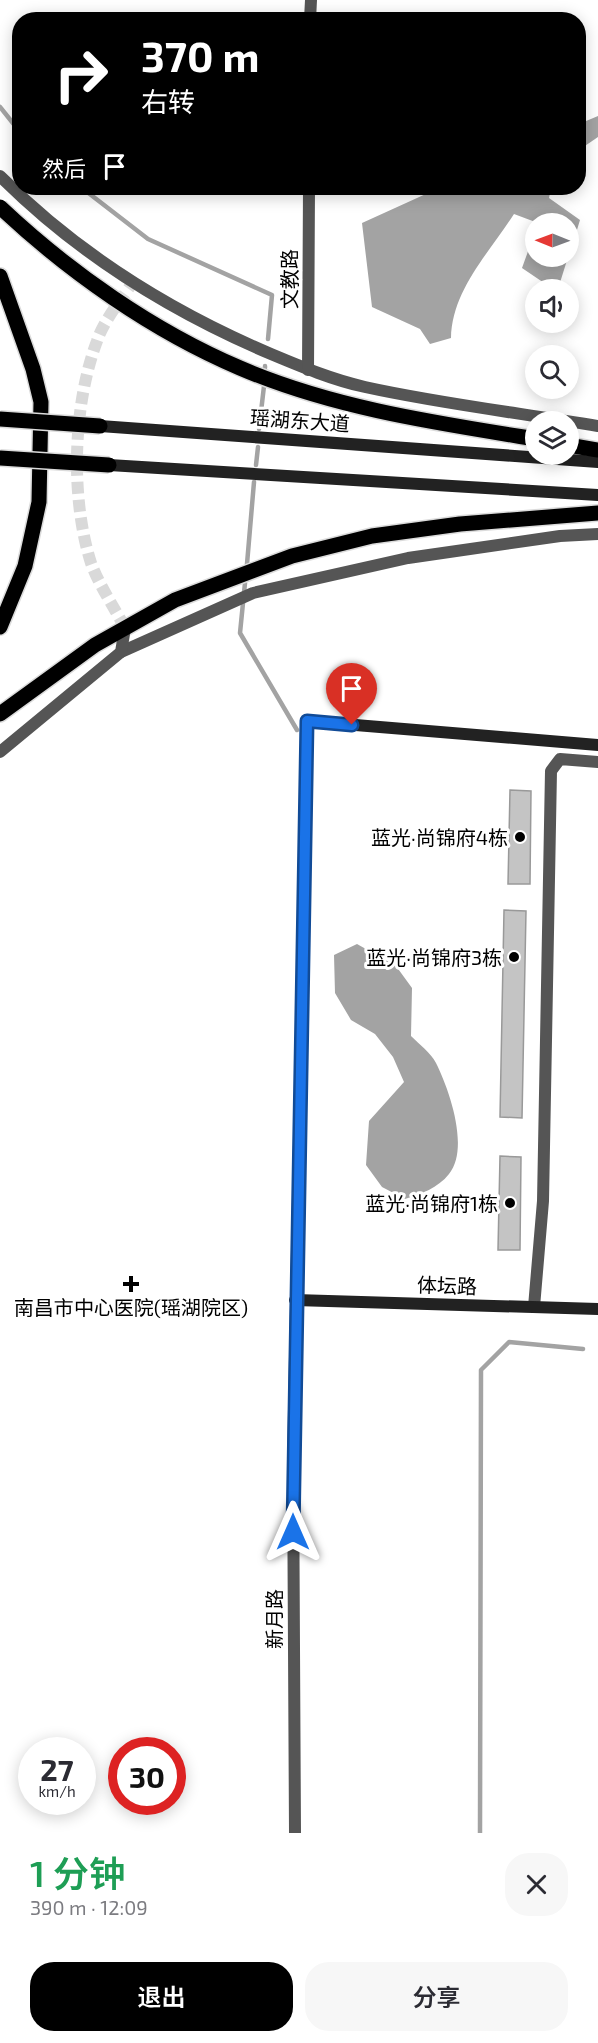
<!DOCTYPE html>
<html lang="zh">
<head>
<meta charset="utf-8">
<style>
	:root { --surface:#fff; --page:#f7f7f7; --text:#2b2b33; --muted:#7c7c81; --accent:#000 }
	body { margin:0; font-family:"Exo 2","Noto Sans SC",sans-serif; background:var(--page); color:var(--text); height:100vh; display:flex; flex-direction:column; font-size:22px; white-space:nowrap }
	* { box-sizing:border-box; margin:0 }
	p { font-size:20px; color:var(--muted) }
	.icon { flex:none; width:33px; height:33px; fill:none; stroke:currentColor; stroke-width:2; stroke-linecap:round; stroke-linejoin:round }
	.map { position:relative; height:1833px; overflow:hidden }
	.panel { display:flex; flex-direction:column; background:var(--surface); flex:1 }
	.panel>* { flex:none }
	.hud { position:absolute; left:12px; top:12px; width:574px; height:183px; border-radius:24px; box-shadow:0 3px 15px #0003; background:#000; color:#fff; overflow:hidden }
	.needle { width:39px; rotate:271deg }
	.buttons { position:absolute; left:525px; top:213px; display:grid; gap:12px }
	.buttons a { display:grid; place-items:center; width:54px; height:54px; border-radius:50%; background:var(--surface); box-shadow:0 3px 15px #0003; font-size:30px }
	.speed { position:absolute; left:18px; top:1737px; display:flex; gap:12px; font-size:30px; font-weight:700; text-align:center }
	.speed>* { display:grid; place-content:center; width:78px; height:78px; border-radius:50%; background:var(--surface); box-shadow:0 3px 15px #0003; line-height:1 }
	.speed small { font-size:15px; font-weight:400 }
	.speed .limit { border:9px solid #d22; background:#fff; color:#111 }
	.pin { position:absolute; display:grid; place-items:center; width:51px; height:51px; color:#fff; margin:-62px -26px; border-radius:50% 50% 50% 0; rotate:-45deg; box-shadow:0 0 6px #0007 }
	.pin .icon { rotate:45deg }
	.me { position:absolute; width:66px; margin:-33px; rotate:0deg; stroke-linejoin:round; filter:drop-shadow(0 0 4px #0008) }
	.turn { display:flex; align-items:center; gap:21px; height:126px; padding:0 30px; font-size:27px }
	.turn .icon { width:78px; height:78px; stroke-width:2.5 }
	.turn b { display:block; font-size:42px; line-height:51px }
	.then { display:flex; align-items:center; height:57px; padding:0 30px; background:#0003; gap:12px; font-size:22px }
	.round { display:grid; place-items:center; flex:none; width:63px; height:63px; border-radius:24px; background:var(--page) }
	.summary { display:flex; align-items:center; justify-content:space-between; height:102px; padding:0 30px }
	h1 { font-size:36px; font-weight:600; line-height:45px; color:#1e9e55 }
	.button { display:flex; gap:12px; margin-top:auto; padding:12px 30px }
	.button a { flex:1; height:69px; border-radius:24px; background:var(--accent); color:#fff; font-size:24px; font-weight:600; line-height:69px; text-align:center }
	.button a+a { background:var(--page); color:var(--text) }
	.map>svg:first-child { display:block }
	.water { fill:#a3a3a3 }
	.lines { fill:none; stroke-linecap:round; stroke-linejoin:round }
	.stream { stroke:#a3a3a3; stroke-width:4.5 }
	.building { fill:#c4c4c4; stroke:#999; stroke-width:1.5 }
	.street-tunnel { stroke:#d9d9d9; stroke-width:12; stroke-dasharray:12 6; stroke-linecap:butt }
	.primary-casing { stroke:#dbdbdb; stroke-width:18 }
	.street { stroke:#555; stroke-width:12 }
	.secondary { stroke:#222; stroke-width:12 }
	.primary { stroke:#000; stroke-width:15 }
	.primary-bridge-casing { stroke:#dbdbdb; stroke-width:18; stroke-linecap:butt }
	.primary-bridge { stroke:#000; stroke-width:15 }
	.route-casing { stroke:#114b97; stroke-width:15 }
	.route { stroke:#1a73e8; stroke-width:10 }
	.poi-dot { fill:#000; stroke:#fff; stroke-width:2 }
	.labels { text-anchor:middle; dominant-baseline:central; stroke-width:6; stroke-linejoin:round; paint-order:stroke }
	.street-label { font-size:20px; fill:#000; stroke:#fff }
	.poi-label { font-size:20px; fill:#000; stroke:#fff; text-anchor:end }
</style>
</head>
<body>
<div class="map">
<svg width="598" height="1833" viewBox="0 0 598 1833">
	<rect width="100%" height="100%" fill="#fff"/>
	<g class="water">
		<polygon points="598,116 598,137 579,150 579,124"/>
		<path d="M 439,188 L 551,188 L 549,198 L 580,220 L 569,256 L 568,224 L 538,223 L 514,214 C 489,253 452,290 451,338 L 430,344 L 420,329 L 372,307 L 362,223 Z"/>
		<polygon points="535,232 536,256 568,257 558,289 553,289 522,268"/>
		<path d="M 357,944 L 396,966 L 412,988 L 411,1036 C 419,1044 431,1053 436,1063 C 449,1089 470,1148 449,1174 C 438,1188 421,1194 405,1199 L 382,1187 L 366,1165 L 369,1121 L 404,1082 L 393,1057 L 375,1034 L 351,1020 L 335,993 L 334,955 Z"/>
	</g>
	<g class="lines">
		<g class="stream">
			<polyline points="0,107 20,132"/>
			<polyline points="82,188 148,239 272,295 268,339"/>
			<polyline points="265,368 265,366"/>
			<polyline points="259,429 264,386"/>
			<polyline points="256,465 258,447"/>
			<polyline points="247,564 254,482"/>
			<polyline points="245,583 240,633 297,730"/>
			<polyline points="480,1833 481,1370 509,1342 583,1349"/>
		</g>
	</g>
	<g class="building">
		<polygon points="510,790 531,791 530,884 508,884"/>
		<polygon points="504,910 526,911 522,1118 500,1117"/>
		<polygon points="500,1156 521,1157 520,1250 498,1250"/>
	</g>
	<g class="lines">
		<path class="street-tunnel" d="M 125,628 C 114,607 99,585 91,563 C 70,497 73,405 97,341 C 104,320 121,300 133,282"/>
		<defs>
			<g id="primary">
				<polyline points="0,276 33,369 41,402 39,502 25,566 0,627"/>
				<polyline points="568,445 598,450"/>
				<polyline points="0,714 95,645 175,600 292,556 372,536 460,524 598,513"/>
			</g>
		</defs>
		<use href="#primary" class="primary-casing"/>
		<g class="street">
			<polyline points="310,20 311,0"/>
			<path d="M 0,176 C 77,253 172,312 271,354 C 302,367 333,380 365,387 C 442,404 521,413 598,426"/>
			<polyline points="308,370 309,188"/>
			<polyline points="121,652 253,593 408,558 560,536 598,534"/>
			<polyline points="0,752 121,652 125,628"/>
			<polyline points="534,1307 543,1201 551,771 560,759 598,762"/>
			<polyline points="295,1833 293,1463 307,721"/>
		</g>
		<g class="secondary">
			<polyline points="100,426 598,462"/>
			<polyline points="109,465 598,495"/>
			<polyline points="307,721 598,745"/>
			<polyline points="295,1300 598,1309"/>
		</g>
		<use href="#primary" class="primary"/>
		<defs>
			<g id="primary-bridge">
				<path d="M 0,207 C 69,272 153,331 240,368 C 333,408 436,423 536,439"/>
				<polyline points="0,419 100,426"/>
				<polyline points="0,458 109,465"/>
			</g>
		</defs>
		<use href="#primary-bridge" class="primary-bridge-casing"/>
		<use href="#primary-bridge" class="primary-bridge"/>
	</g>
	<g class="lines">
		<defs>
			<polyline id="route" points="293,1532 307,721 352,725"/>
		</defs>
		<use href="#route" class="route-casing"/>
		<use href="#route" class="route"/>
	</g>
	<g class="poi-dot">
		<circle cx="520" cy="837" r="6"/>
		<circle cx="514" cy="957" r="6"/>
		<circle cx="510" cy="1203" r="6"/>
		<path d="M128 1275h6v6h6v6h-6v6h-6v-6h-6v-6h6z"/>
	</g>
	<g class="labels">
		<g class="street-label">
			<text transform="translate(289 279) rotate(-90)">文教路</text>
			<text transform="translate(300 420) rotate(4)">瑶湖东大道</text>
			<text transform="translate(447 1285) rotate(2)">体坛路</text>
			<text transform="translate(274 1619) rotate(-90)">新月路</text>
		</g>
		<g class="poi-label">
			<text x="508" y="837">蓝光·尚锦府4栋</text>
			<text x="502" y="957">蓝光·尚锦府3栋</text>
			<text x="498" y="1203">蓝光·尚锦府1栋</text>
			<text x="131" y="1307" text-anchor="middle">南昌市中心医院(瑶湖院区)</text>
		</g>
	</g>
</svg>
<div class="buttons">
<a><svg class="needle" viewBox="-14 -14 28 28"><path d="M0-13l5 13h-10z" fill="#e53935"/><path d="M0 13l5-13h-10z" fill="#7c7c81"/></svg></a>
<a><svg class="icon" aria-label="sound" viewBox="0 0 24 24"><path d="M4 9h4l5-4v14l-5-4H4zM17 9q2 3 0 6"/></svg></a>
<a><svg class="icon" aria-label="search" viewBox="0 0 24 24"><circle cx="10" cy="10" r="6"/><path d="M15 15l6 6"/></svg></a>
<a><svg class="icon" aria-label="layers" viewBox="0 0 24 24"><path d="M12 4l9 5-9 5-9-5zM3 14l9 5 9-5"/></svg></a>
</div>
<div class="speed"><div>27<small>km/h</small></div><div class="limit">30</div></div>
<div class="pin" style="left:352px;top:725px;background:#d93025"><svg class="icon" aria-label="arrive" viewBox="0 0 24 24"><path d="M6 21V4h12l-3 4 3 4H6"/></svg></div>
<svg class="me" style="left:293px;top:1532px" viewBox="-20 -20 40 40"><path d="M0-17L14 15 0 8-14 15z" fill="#1a73e8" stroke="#fff" stroke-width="4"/></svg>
<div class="hud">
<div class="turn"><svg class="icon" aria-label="right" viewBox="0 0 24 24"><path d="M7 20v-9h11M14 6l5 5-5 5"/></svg><div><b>370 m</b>右转</div></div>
<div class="then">然后<svg class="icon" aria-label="arrive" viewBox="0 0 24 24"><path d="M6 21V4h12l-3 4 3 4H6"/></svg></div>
</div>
</div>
<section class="panel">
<div class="summary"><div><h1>1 分钟</h1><p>390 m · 12:09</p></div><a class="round"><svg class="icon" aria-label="close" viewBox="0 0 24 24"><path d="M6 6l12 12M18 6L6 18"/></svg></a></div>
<div class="button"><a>退出</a><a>分享</a></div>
</section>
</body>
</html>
